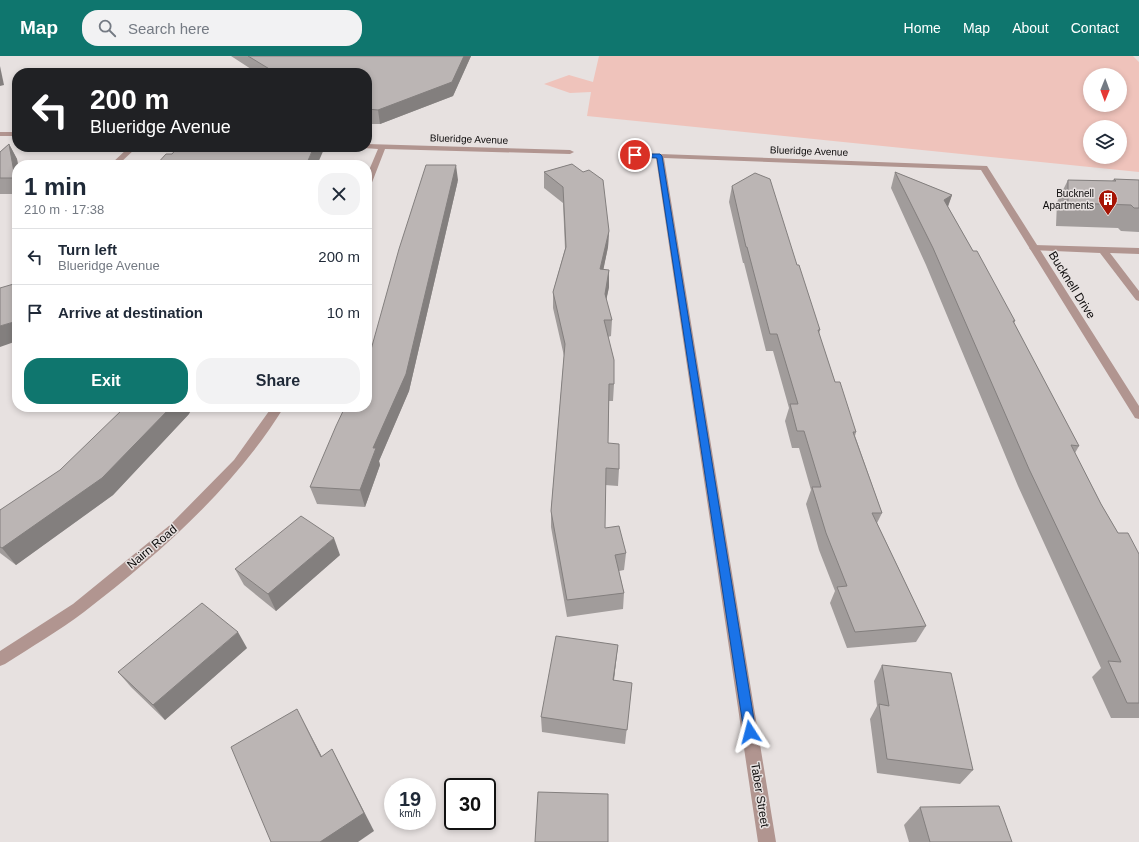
<!DOCTYPE html>
<html lang="en">
<head>
<meta charset="utf-8">
<style>
	:root { --surface:#fff; --page:#f2f2f3; --text:#1f2937; --muted:#747a83; --line:#e0e1e3; --accent:#0f766e }
	body { margin:0; font-family:Helvetica,sans-serif; background:var(--page); color:var(--text); height:100vh; display:flex; flex-direction:column; font-size:15px; white-space:nowrap }
	* { box-sizing:border-box; margin:0 }
	p { font-size:13px; color:var(--muted) }
	.icon { flex:none; width:22px; height:22px; fill:none; stroke:currentColor; stroke-width:2; stroke-linecap:round; stroke-linejoin:round }
	.map { position:relative; flex:1; overflow:hidden }
	.drawer { position:absolute; left:12px; top:104px; width:360px; height:252px; display:flex; flex-direction:column; background:var(--surface); border-radius:16px; box-shadow:0 2px 6px #0003 }
	.drawer>* { flex:none }
	.hud { position:absolute; left:12px; top:12px; width:360px; height:84px; border-radius:16px; box-shadow:0 2px 6px #0003; background:#202124; color:#fff; overflow:hidden }
	.needle { width:26px; rotate:181deg }
	.tools { position:absolute; left:1083px; top:12px; display:grid; gap:8px }
	.tools a { display:grid; place-items:center; width:44px; height:44px; border-radius:50%; background:var(--surface); box-shadow:0 2px 6px #0003; font-size:20px }
	.speed { position:absolute; left:384px; top:722px; display:flex; gap:8px; font-size:20px; font-weight:700; text-align:center }
	.speed>* { display:grid; place-content:center; width:52px; height:52px; border-radius:50%; background:var(--surface); box-shadow:0 2px 6px #0003; line-height:1 }
	.speed small { font-size:10px; font-weight:400 }
	.speed .limit { border:2px solid #111; border-radius:6px; background:#fff; color:#111 }
	.pin { position:absolute; display:grid; place-items:center; width:34px; height:34px; color:#fff; margin:-17px; border:2px solid #fff; border-radius:50%; box-shadow:0 1px 4px #0007 }
	.me { position:absolute; width:44px; margin:-22px; rotate:351deg; stroke-linejoin:round; filter:drop-shadow(0 0 3px #0008) }
	.turn { display:flex; align-items:center; gap:14px; height:84px; padding:0 12px; font-size:18px }
	.turn .icon { width:52px; height:52px; stroke-width:2.5 }
	.turn b { display:block; font-size:28px; line-height:34px }
	.round { display:grid; place-items:center; flex:none; width:42px; height:42px; border-radius:16px; background:var(--page) }
	.overview { display:flex; align-items:center; justify-content:space-between; height:68px; padding:0 12px }
	h1 { font-size:24px; font-weight:800; line-height:30px }
	.cta { display:flex; gap:8px; margin-top:auto; padding:8px 12px }
	.cta a { flex:1; height:46px; border-radius:16px; background:var(--accent); color:#fff; font-size:16px; font-weight:800; line-height:46px; text-align:center }
	.cta a+a { background:var(--page); color:var(--text) }
	ul { padding:0; list-style:none }
	li { display:flex; align-items:center; gap:12px; height:56px; padding:0 12px; border-top:1px solid var(--line) }
	li div { flex:1 }
	li b { display:block; font-size:15px }
	li em { font-style:normal }
	header { display:flex; align-items:center; gap:24px; box-sizing:border-box; height:56px; padding:0 20px; background:var(--accent); color:#fff }
	header strong { font-size:19px }
	nav { display:flex; gap:22px; margin-inline-start:auto; font-size:14px }
	.search { width:280px; height:36px; background:var(--page); display:flex; align-items:center; gap:10px; box-sizing:border-box; padding:0 14px; border-radius:16px; color:var(--muted); font-size:15px }
	.map>svg:first-child { display:block }
	.green { fill:#efc3bb; fill-rule:evenodd }
	.lines { fill:none; stroke-linecap:round; stroke-linejoin:round }
	.lane { fill:#b19590; fill-rule:evenodd }
	.street { fill:#b19590; fill-rule:evenodd }
	.wall { fill:#a19c9b }
	.shaded-wall { fill:#837f7e }
	.building { fill:#bbb5b4; stroke:#837f7e }
	.route { fill:#1a73e8; stroke:#114b97 }
	.labels { text-anchor:middle; dominant-baseline:central; stroke-width:3; stroke-linejoin:round; paint-order:stroke }
	.far-street-label { font-size:10px; fill:#0d0b0b; stroke:#e7e1e0 }
	.far-poi-label { font-size:10px; fill:#0d0b0b; stroke:#e7e1e0; text-anchor:end }
	.street-label { font-size:12px; fill:#0d0b0b; stroke:#e7e1e0 }
</style>
</head>
<body>
<header>
<strong>Map</strong>
<div class="search"><svg class="icon" aria-label="search" viewBox="0 0 24 24"><circle cx="10" cy="10" r="6"/><path d="M15 15l6 6"/></svg>Search here</div>
<nav><a>Home</a><a>Map</a><a>About</a><a>Contact</a></nav>
</header>
<div class="map">
<svg width="1139" height="786" viewBox="0 0 1139 786">
	<rect width="100%" height="100%" fill="#e7e1e0"/>
	<path class="green" d="M 599,0 L 1133,0 L 1139,6 L 1139,116 L 587,60 L 591,36 L 570,37 L 544,28 L 569,19 L 593,26 ZM 1090,19 L 1120,19 L 1120,49 L 1090,49 ZM 1090,71 L 1120,71 L 1120,101 L 1090,101 Z"/>
	<g class="lines">
		<polygon class="lane" points="1034,189 1139,192 1139,198 1110,197 1139,235 1139,245 1136,244 1100,197 1031,194 1029,192"/>
		<g class="street">
			<rect x="0" y="76" width="17" height="4"/>
			<polygon points="367,88 570,94 574,96 570,98 385,93 371,129 367,131 367,119 378,93 364,92 367,91"/>
			<polygon points="129,91 137,91 118,109 110,109"/>
			<polygon points="632,97 987,110 1139,350 1139,363 1135,362 981,114 664,102 776,786 758,786 656,102 635,101 631,99"/>
			<path d="M 272,351 L 284,351 C 235,431 158,499 84,556 C 59,575 31,591 5,608 L 0,610 L 0,595 L 73,548 L 170,469 L 234,404 Z"/>
		</g>
	</g>
	<g class="wall">
		<polygon points="231,0 471,0 453,40 380,68 367,68 367,17 257,17"/>
		<polygon points="9,88 17,103 18,109 17,109 17,138 0,138 0,96"/>
		<polygon points="572,108 609,175 608,191 603,214 609,214 609,231 606,244 612,264 611,280 608,281 614,328 613,345 609,345 608,387 619,413 618,430 605,429 605,472 626,497 624,514 619,515 624,537 623,553 567,561 551,471 551,455 564,300 553,252 553,236 565,193 563,147 544,132 544,116"/>
		<polygon points="895,116 952,139 948,151 973,195 1015,265 1014,267 1079,390 1075,397 1101,448 1118,477 1139,498 1139,662 1111,662 1092,621 1101,612 1018,430 926,209 891,132"/>
		<polygon points="1114,123 1139,124 1139,176 1121,175 1118,172 1056,170 1057,146 1068,124 1112,125"/>
		<polygon points="458,124 409,335 379,405 380,409 365,451 317,448 310,431 367,351"/>
		<polygon points="732,130 797,209 820,274 819,278 835,326 856,376 855,380 882,457 877,467 926,570 916,586 847,592 830,547 835,535 819,494 806,448 811,434 799,392 792,392 785,365 789,352 773,295 766,295 744,207 743,207 729,146"/>
		<polygon points="189,358 113,439 16,509 0,497 0,454"/>
		<polygon points="340,499 276,555 244,529 235,513"/>
		<polygon points="618,589 614,624 632,627 625,688 542,676 541,661"/>
		<polygon points="247,592 165,664 131,631 118,616"/>
		<polygon points="882,609 973,714 960,728 877,717 870,663 877,650 874,625"/>
		<polygon points="920,751 1012,786 909,786 904,769"/>
	</g>
	<g class="shaded-wall">
		<polygon points="464,0 471,0 453,40 380,68 378,54"/>
		<polygon points="0,10 4,29 0,30"/>
		<polygon points="9,88 17,103 18,109 17,109 17,126 15,122"/>
		<polygon points="314,91 325,91 317,109 306,109"/>
		<polygon points="456,109 458,124 409,335 379,405 380,409 365,451 360,434"/>
		<polygon points="952,139 946,155 944,144"/>
		<polygon points="609,175 608,191 600,230 600,213"/>
		<polygon points="609,214 609,231 604,255 605,238"/>
		<polygon points="17,265 17,285 0,291 0,270"/>
		<polygon points="171,351 193,351 189,358 113,439 16,509 2,492"/>
		<polygon points="334,482 340,499 276,555 268,538"/>
		<polygon points="238,576 247,592 165,664 153,649"/>
		<polygon points="618,589 616,605 612,639 613,624"/>
		<polygon points="297,653 308,674 332,720 321,701"/>
		<polygon points="332,693 374,775 358,786 320,786"/>
	</g>
	<g class="building">
		<polygon points="248,0 464,0 452,26 378,54 367,53 367,17 276,17"/>
		<polygon points="9,88 15,122 0,122 0,96"/>
		<polygon points="178,91 314,91 306,109 156,109 166,98 172,98"/>
		<polygon points="572,108 583,116 589,114 603,124 609,175 600,213 609,214 605,238 612,264 604,264 614,304 614,328 609,328 608,387 619,388 619,413 606,412 605,472 619,470 626,497 615,499 624,537 567,544 551,455 565,288 553,236 566,191 563,131 544,116"/>
		<polygon points="426,109 456,109 406,318 373,392 376,392 360,434 310,431 336,370 345,351 367,351 367,308 399,193"/>
		<polygon points="895,116 952,139 944,144 973,195 977,195 1015,265 1013,265 1079,390 1071,389 1101,448 1118,477 1128,477 1139,498 1139,647 1127,647 1108,605 1121,606 1029,413 933,192"/>
		<polygon points="755,117 770,123 797,209 799,209 820,274 818,274 835,326 840,326 856,376 853,376 882,457 872,457 926,570 855,576 837,531 847,530 826,477 812,431 821,431 804,375 797,375 790,348 798,348 777,278 770,278 747,191 746,191 732,130"/>
		<polygon points="1114,123 1139,124 1139,152 1134,152 1131,149 1068,147 1068,124 1116,125"/>
		<polygon points="17,227 17,265 0,270 0,232"/>
		<polygon points="125,351 171,351 102,422 2,492 0,491 0,454 60,414"/>
		<polygon points="301,460 334,482 268,538 235,513"/>
		<polygon points="202,547 238,576 153,649 118,616"/>
		<polygon points="556,580 618,589 613,624 632,627 627,674 541,661"/>
		<polygon points="882,609 951,617 973,714 887,703 879,648 889,650"/>
		<polygon points="297,653 321,701 332,693 364,757 320,786 271,786 231,691"/>
		<polygon points="538,736 608,738 608,786 535,786"/>
		<polygon points="999,750 1012,786 930,786 920,751"/>
	</g>
	<polygon class="route" points="633,98 660,98 662,100 756,676 754,680 750,682 746,680 744,676 657,102 635,101 632,99"/>
	<defs>
		<symbol id="building-pin" viewBox="-11 -11 22 30"><path d="M0 17L-7.5 6A9.5 9.5 0 1 1 7.5 6Z" fill="#a61404" stroke="#e7e1e0"/><path d="M-4-6H4V6H1V3H-1V6H-4ZM-2.5-4.3h1.7v1.8h-1.7ZM.8-4.3h1.7v1.8H.8ZM-2.5-1h1.7V.8h-1.7ZM.8-1h1.7V.8H.8Z" fill="#fff"/></symbol>
	</defs>
	<g fill-rule="evenodd">
		<use href="#building-pin" x="1097" y="132" width="22" height="30"/>
	</g>
	<g class="labels">
		<g class="far-street-label">
			<text transform="translate(469 83) rotate(2)">Blueridge Avenue</text>
			<text transform="translate(809 95) rotate(2)">Blueridge Avenue</text>
		</g>
		<g class="far-poi-label">
			<text x="1094" y="137">Bucknell<tspan x="1094" dy="12">Apartments</tspan></text>
		</g>
		<g class="street-label">
			<text transform="translate(1072 229) rotate(58)">Bucknell Drive</text>
			<text transform="translate(152 491) rotate(-40)">Nairn Road</text>
			<text transform="translate(760 739) rotate(81)">Taber Street</text>
		</g>
	</g>
</svg>
<div class="tools">
<a><svg class="needle" viewBox="-14 -14 28 28"><path d="M0-13l5 13h-10z" fill="#e53935"/><path d="M0 13l5-13h-10z" fill="#747a83"/></svg></a>
<a><svg class="icon" aria-label="layers" viewBox="0 0 24 24"><path d="M12 4l9 5-9 5-9-5zM3 14l9 5 9-5"/></svg></a>
</div>
<div class="speed"><div>19<small>km/h</small></div><div class="limit">30</div></div>
<div class="pin" style="left:635px;top:99px;background:#d93025"><svg class="icon" aria-label="arrive" viewBox="0 0 24 24"><path d="M6 21V4h12l-3 4 3 4H6"/></svg></div>
<svg class="me" style="left:750px;top:676px" viewBox="-20 -20 40 40"><path d="M0-17L14 15 0 8-14 15z" fill="#1a73e8" stroke="#fff" stroke-width="4"/></svg>
<div class="hud">
<div class="turn"><svg class="icon" aria-label="left" viewBox="0 0 24 24"><path d="M17 20v-9H6M10 6l-5 5 5 5"/></svg><div><b>200 m</b>Blueridge Avenue</div></div>
</div>
<section class="drawer">
<div class="overview"><div><h1>1 min</h1><p>210 m · 17:38</p></div><a class="round"><svg class="icon" aria-label="close" viewBox="0 0 24 24"><path d="M6 6l12 12M18 6L6 18"/></svg></a></div>
<ul>
<li><svg class="icon" aria-label="left" viewBox="0 0 24 24"><path d="M17 20v-9H6M10 6l-5 5 5 5"/></svg><div><b>Turn left</b><p>Blueridge Avenue</p></div><em>200 m</em></li>
<li><svg class="icon" aria-label="arrive" viewBox="0 0 24 24"><path d="M6 21V4h12l-3 4 3 4H6"/></svg><div><b>Arrive at destination</b></div><em>10 m</em></li>
</ul>
<div class="cta"><a>Exit</a><a>Share</a></div>
</section>
</div>
</body>
</html>
